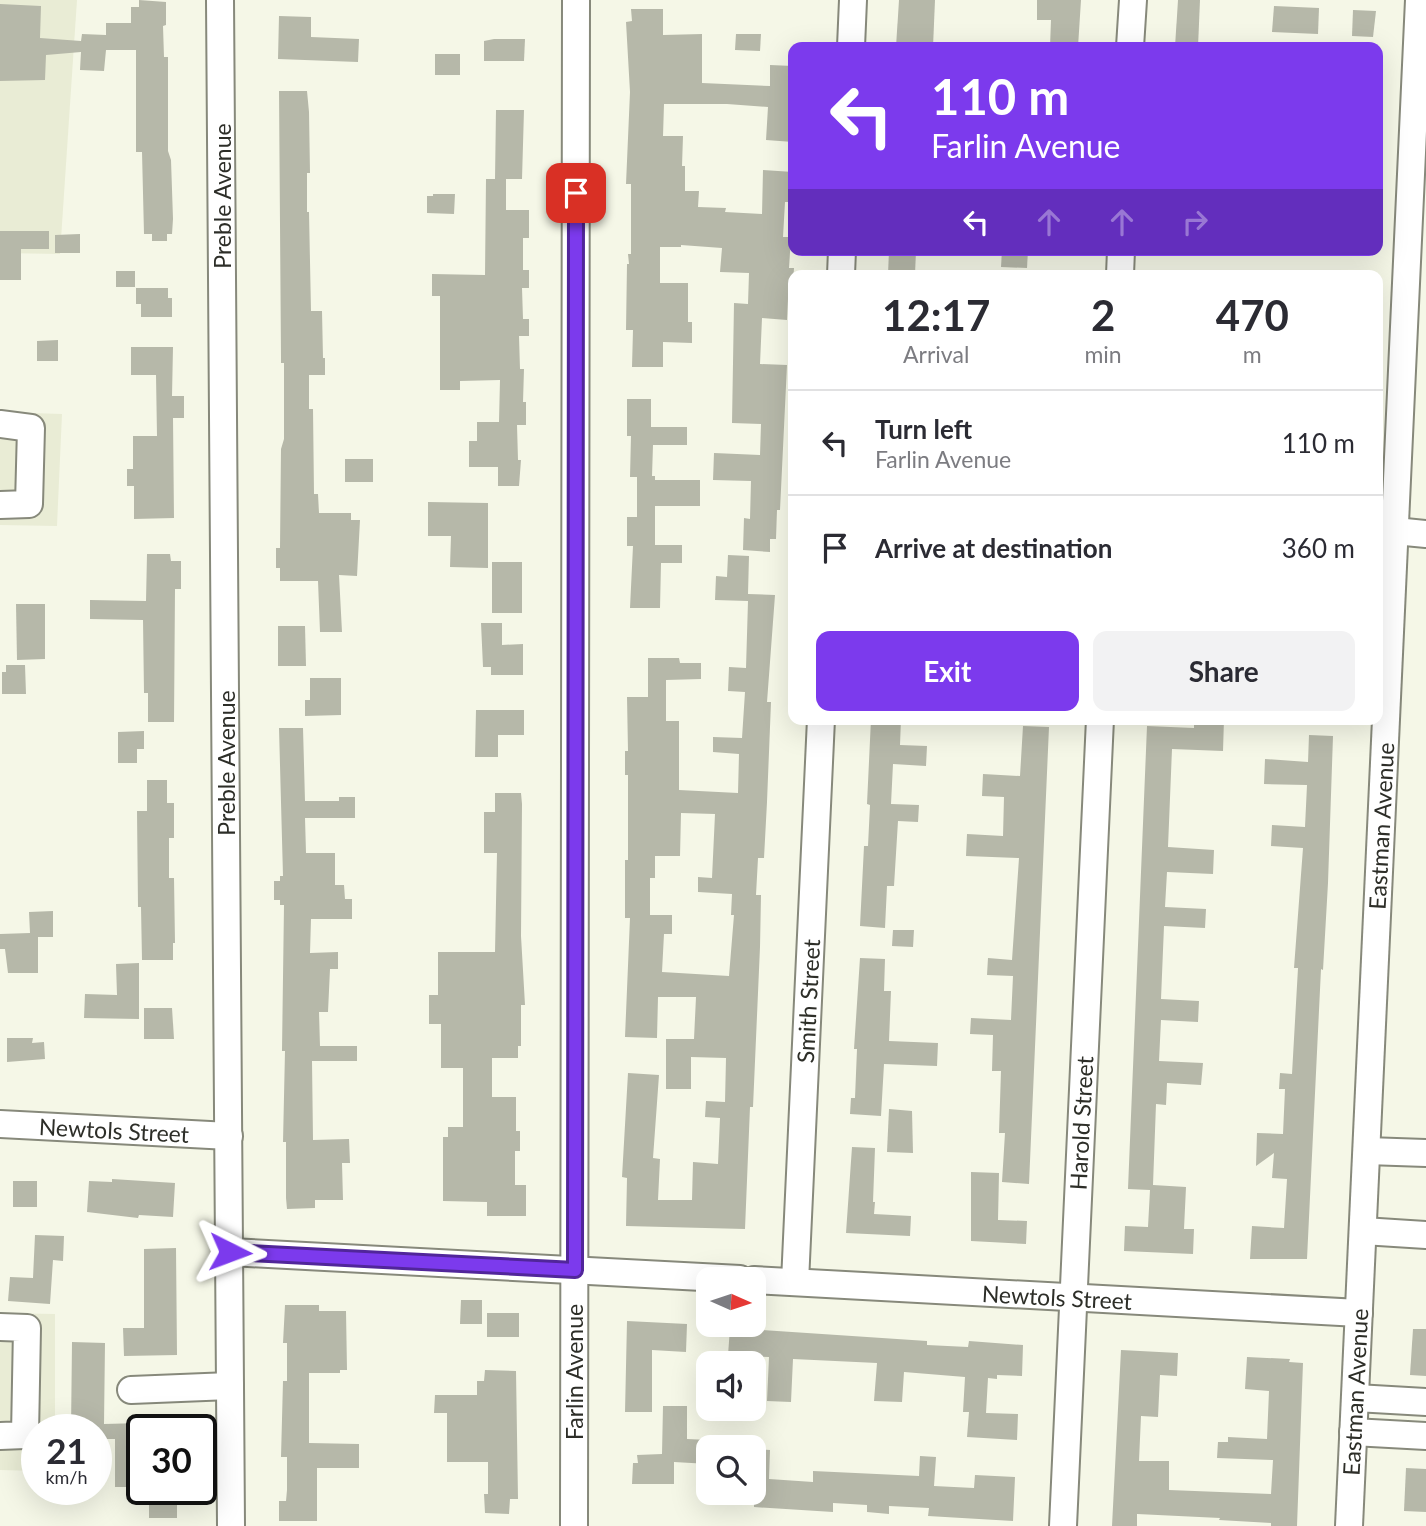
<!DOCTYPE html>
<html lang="en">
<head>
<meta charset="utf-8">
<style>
	:root { --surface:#fff; --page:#f2f2f3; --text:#2b2b33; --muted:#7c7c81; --line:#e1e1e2; --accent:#7c3aed }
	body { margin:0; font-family:Lato,sans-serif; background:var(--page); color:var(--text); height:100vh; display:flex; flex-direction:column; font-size:26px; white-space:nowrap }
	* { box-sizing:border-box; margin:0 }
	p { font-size:23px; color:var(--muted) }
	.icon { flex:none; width:38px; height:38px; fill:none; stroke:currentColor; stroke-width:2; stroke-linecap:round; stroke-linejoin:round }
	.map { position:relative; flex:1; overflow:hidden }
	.side { position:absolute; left:788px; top:270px; width:595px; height:455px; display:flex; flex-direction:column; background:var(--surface); border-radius:14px; box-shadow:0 7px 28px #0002 }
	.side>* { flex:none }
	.top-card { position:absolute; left:788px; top:42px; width:595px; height:214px; border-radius:14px; box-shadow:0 7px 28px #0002; background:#7c3aed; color:#fff; overflow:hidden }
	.needle { width:46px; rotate:93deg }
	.buttons { position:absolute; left:696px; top:1267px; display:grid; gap:14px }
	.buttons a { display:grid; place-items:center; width:70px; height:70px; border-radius:14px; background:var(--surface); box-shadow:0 7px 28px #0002; font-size:35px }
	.speed { position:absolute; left:21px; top:1414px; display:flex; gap:14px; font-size:35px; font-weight:700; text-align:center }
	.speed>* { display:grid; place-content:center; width:91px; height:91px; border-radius:50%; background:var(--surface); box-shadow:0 7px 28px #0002; line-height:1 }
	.speed small { font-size:18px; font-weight:400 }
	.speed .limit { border:4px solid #111; border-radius:10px; background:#fff; color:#111 }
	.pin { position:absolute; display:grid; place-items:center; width:60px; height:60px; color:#fff; margin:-30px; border-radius:14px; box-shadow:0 4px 10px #0006 }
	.me { position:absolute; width:77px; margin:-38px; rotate:93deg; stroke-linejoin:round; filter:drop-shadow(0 0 5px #0008) }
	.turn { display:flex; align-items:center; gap:24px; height:147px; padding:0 28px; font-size:32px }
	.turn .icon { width:91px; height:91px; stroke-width:2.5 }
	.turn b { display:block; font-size:49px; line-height:60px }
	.lanes { display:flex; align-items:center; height:66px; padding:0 28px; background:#0003; justify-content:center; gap:35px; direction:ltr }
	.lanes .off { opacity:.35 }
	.eta { display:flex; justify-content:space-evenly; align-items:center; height:119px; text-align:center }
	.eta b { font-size:42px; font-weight:700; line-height:49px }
	.cta { display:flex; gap:14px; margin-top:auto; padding:14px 28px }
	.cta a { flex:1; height:80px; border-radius:14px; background:var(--accent); color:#fff; font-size:28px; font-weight:700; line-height:80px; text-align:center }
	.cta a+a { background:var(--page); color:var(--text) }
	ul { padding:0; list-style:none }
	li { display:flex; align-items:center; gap:21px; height:105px; padding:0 28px; border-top:2px solid var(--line) }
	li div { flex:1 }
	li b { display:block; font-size:26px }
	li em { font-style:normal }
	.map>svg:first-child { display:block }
	.built { fill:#e9ecd5 }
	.building { fill:#b6b8a9; fill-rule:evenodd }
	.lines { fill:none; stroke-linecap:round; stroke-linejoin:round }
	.minor-casing { stroke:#87897b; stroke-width:30 }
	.minor { stroke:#fff; stroke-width:26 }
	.route-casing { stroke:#51269a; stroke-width:18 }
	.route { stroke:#7c3aed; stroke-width:12 }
	.labels { text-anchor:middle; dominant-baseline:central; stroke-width:5; stroke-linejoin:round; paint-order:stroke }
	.street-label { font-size:23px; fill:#2d2e28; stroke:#fff }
</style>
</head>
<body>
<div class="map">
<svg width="1426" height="1526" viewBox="0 0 1426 1526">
	<rect width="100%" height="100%" fill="#f5f7e7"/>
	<g class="built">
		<polygon points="0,0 77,0 60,254 0,253"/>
		<polygon points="0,412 62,414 57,526 0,525"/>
		<polygon points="0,1313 55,1314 55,1430 37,1430 37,1471 0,1470"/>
	</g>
	<g class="building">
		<polygon points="139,0 166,2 166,25 163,26 164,57 168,57 168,151 171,160 173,219 172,234 167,234 167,241 152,241 152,234 144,234 142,152 136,152 136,50 106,50 104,71 80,70 81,52 46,55 45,80 0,81 0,4 41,6 40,38 81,41 82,34 106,35 106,23 131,23 131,7 139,7"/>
		<polygon points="899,0 935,0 933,47 896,47"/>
		<polygon points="1037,0 1081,0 1078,47 1050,47 1051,20 1037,20"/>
		<polygon points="1178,0 1200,0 1198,47 1175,47"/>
		<polygon points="1274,6 1319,8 1318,34 1272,32"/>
		<polygon points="631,9 663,9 663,35 702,34 702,83 770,86 770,65 793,66 793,142 766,140 768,107 727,104 664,104 663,136 683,136 682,166 685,166 685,191 699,191 698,207 726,208 725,212 762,214 763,170 793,172 793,202 785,202 783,237 791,237 789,268 794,268 792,299 788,299 787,320 762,318 760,364 787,365 780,510 777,510 776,539 770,539 770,552 743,550 744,518 750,519 751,481 713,480 714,453 760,455 761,424 732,423 734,303 748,304 749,273 720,272 722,248 681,245 681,247 660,247 660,283 688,283 688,322 692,322 692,343 663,342 663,367 632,367 633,330 626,330 627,264 629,264 628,254 631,254 631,184 626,184 630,92 626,22 632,21"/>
		<polygon points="1353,10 1376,11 1373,37 1352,36"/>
		<polygon points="279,16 311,17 311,37 359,39 358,62 278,59"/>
		<polygon points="736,34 761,34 760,51 735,50"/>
		<polygon points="494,39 525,39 524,61 484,61 484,41"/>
		<rect x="435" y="54" width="25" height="21"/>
		<polygon points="279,91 307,91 309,112 310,173 307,173 307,212 309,212 311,311 322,311 323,358 325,358 325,375 309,375 309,409 313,409 314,494 318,494 319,513 351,513 351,520 360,520 357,576 339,575 342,632 320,632 318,581 280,581 280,568 276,568 276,548 280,548 281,449 284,439 284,363 281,363 281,356"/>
		<polygon points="496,110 524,110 522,179 506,179 506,210 529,210 529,238 523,238 523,270 529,270 529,288 522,288 523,319 529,319 529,336 519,336 520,369 524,369 523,402 526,402 526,425 517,425 518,460 521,460 519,486 498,486 498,467 469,467 469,441 477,441 477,422 499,422 500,380 460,381 460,390 440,390 440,296 432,296 432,274 485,275 486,179 495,179"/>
		<polygon points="433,194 455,194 454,214 427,213 427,196 433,196"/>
		<polygon points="0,231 49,231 49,249 21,249 21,280 0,280"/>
		<polygon points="80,234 80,253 55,253 55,235"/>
		<polygon points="889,250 916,250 915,275 888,275"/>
		<polygon points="1002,250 1028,250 1027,268 1001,267"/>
		<rect x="116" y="271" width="19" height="16"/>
		<polygon points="136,288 168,288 168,298 172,298 172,317 141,317 141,304 136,304"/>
		<polygon points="58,340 58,361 37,361 37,341"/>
		<polygon points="131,347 173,347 172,396 184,396 184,418 173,418 174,518 134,519 134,486 127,486 127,469 133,469 133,436 157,436 156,375 131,375"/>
		<polygon points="627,399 651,399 651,427 687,427 687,445 653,445 652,476 655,476 655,480 700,480 700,506 655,506 655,545 682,545 682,563 661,563 660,608 630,608 633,546 627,546 627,517 637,517 637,477 630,477 631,436 627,436"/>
		<rect x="345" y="459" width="28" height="23"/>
		<polygon points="428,502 488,503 488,568 450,567 451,536 428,536"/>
		<polygon points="147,554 170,554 171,561 181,561 181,589 175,589 174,722 148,722 148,693 144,693 143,620 90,619 90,600 146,601"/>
		<path d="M 728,555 L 749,556 L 748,594 L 775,595 L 767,702 L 771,702 L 767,802 L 764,858 L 758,858 L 756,895 L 761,895 L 760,947 L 753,1107 L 750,1107 L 745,1229 L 626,1226 L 627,1178 L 622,1177 L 628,1073 L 659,1075 L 653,1158 L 660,1159 L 658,1200 L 692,1200 L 693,1162 L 718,1164 L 720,1118 L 705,1117 L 706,1101 L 725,1102 L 726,1058 L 691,1057 L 691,1089 L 666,1089 L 666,1039 L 694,1039 L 696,997 L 658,997 L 657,1038 L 625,1037 L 630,918 L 625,918 L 625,860 L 628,860 L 628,775 L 625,775 L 625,751 L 628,751 L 627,697 L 648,697 L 648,658 L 679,658 L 680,663 L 701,663 L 701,679 L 666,680 L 666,721 L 679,721 L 679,790 L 738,793 L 739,754 L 713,752 L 713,737 L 742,738 L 745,692 L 728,691 L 729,667 L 746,668 L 748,601 L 715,600 L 716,576 L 727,577 ZM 681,813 L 715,814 L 712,878 L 698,877 L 698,892 L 732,894 L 731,915 L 734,915 L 729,976 L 662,972 L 664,934 L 672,934 L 672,915 L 650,915 L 650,878 L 655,878 L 655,856 L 680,856 Z"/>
		<rect x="492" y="562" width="30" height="51"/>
		<polygon points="16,604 45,604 45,659 17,660"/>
		<polygon points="481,623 502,623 502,645 523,644 523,675 491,675 491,667 483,667"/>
		<polygon points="278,626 305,626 306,666 278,666"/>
		<polygon points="6,665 25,665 26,694 2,694 2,672 6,672"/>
		<polygon points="310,678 341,678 341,715 305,716 305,700 310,700"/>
		<polygon points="476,710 524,710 524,735 498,735 498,757 475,757"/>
		<polygon points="871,719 901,719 900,745 927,746 926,766 893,764 891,804 919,805 918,822 898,821 894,886 887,886 885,928 860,926 864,846 868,846 870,805 867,804"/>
		<polygon points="1197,719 1224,719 1223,751 1172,749 1168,847 1214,850 1213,874 1167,872 1165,907 1206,909 1205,928 1164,926 1161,999 1199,1001 1198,1022 1161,1020 1159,1061 1203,1063 1201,1085 1167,1083 1166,1105 1156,1104 1153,1185 1186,1187 1184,1229 1194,1229 1193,1254 1124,1251 1125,1226 1148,1227 1150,1190 1128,1189 1147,726 1194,728 1194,725 1197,725"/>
		<polygon points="1023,726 1049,727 1029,1184 1002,1182 1005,1133 999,1133 1001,1071 992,1071 993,1035 970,1034 971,1018 1011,1020 1013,976 987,975 988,958 1012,960 1019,858 966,856 967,834 1003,836 1004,797 982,796 983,774 1020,776"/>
		<polygon points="279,728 303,728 305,801 339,801 339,797 355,797 355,818 305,818 306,853 335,853 335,885 344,885 345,899 352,899 352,919 311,919 310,953 338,952 338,969 330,969 328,1012 319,1012 320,1046 357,1046 357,1061 312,1061 313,1140 349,1139 350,1163 342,1163 343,1200 315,1200 315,1208 287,1209 286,1198 286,1142 283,1142 285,1051 282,1051 284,905 280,905 280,900 274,900 274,881 280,881 280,876 283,876"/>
		<polygon points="144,731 144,749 137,749 137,763 118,763 118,732"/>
		<polygon points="1309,735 1333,736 1328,883 1323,970 1321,969 1307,1259 1250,1259 1252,1226 1284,1228 1287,1179 1272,1178 1274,1153 1256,1166 1257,1133 1283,1134 1285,1089 1279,1089 1280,1073 1292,1074 1298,968 1294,968 1303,848 1271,846 1272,825 1305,827 1307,785 1264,784 1265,759 1308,762"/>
		<polygon points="147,780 167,780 167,803 174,803 174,838 169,838 169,878 174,878 175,943 173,943 173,960 142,960 141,907 138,907 137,811 147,811"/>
		<polygon points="495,793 521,793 522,804 521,936 525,1005 521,1005 521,1046 518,1046 518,1058 492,1058 492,1097 516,1097 516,1131 520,1131 520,1151 515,1151 515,1185 526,1185 526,1216 487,1216 487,1202 443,1201 443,1137 448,1137 448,1127 463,1127 463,1068 441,1068 441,1024 429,1024 429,995 438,995 438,952 495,952 497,853 484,853 484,812 495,812"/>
		<polygon points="53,911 53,937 38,937 38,973 8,973 5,949 0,949 0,934 30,933 29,912"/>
		<polygon points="893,930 914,930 913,947 892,946"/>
		<polygon points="860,958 885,959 884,991 891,991 889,1041 938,1043 937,1066 884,1064 881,1116 850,1114 851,1098 855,1098 857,1049 854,1049"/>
		<polygon points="139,963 139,1019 84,1018 85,994 117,995 116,964"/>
		<polygon points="144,1008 172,1008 174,1039 144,1039"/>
		<polygon points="7,1038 33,1038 32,1043 44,1042 45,1059 7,1062"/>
		<polygon points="889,1109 912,1111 913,1153 887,1152"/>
		<polygon points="852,1147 875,1148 873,1202 875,1202 874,1214 911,1216 910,1236 846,1233"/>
		<polygon points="971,1172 999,1173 998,1220 1027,1221 1026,1244 971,1241"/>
		<polygon points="112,1179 175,1183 173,1217 139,1215 138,1218 87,1212 89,1181 112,1182"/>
		<rect x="13" y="1181" width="24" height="26"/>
		<polygon points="35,1235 64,1236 63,1261 53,1260 50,1304 8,1301 10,1277 33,1278"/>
		<polygon points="176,1248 177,1355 124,1356 123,1328 144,1328 144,1249"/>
		<polygon points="461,1300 482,1300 482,1324 460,1324"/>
		<polygon points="285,1305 319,1305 319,1311 346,1311 347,1370 340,1370 340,1373 309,1373 309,1443 359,1444 359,1468 317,1468 317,1521 279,1521 279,1501 286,1501 287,1490 287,1457 281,1457 283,1381 287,1381 287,1343 283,1343"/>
		<rect x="487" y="1313" width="32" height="24"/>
		<polygon points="627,1321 687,1324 686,1352 652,1350 652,1412 625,1412"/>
		<polygon points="730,1328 927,1341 927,1345 968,1347 969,1341 1023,1345 1022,1376 997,1375 997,1379 988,1378 986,1413 1018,1414 1017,1440 967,1437 969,1412 963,1412 965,1377 904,1372 902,1402 874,1401 877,1363 793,1359 791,1402 767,1401 769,1357 728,1355"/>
		<polygon points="1413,1329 1426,1329 1426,1376 1410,1375"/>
		<polygon points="72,1342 105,1343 104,1424 142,1423 141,1487 115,1487 115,1439 96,1439 96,1430 71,1430"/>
		<polygon points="1121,1350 1178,1353 1177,1376 1160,1375 1158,1417 1141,1416 1139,1461 1169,1461 1169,1490 1271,1494 1273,1460 1217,1458 1218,1442 1228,1442 1228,1437 1267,1439 1269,1391 1245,1389 1247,1357 1290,1359 1289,1362 1303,1363 1297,1526 1271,1526 1271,1523 1219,1520 1220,1518 1137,1514 1137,1526 1112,1526"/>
		<polygon points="485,1370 516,1371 518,1499 510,1499 509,1514 485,1513 484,1494 488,1494 488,1462 447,1462 447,1413 434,1413 435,1395 477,1395 477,1381 484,1381"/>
		<polygon points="663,1406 687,1406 687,1439 709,1440 709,1464 674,1462 674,1484 632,1484 633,1463 638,1463 637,1455 662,1454"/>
		<polygon points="754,1449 770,1450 769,1479 813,1482 813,1471 919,1476 920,1456 936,1457 934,1486 974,1488 975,1475 1015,1477 1013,1521 928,1516 929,1508 889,1506 889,1514 867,1512 867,1505 833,1503 833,1512 754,1507"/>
		<polygon points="1406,1468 1426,1469 1426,1512 1404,1511"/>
		<rect x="149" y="1489" width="28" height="29"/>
	</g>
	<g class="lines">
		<defs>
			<g id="minor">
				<polyline points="220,0 231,1526"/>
				<polyline points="851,47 853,0"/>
				<polyline points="1130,47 1133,0"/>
				<polyline points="841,275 842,250"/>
				<polyline points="1120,275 1121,250"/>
				<polyline points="0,424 31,428 29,504 0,505"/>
				<polyline points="1395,531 1426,534"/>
				<polyline points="0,1124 229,1136"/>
				<polyline points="1367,1151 1426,1153"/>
				<polyline points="1363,1231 1426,1235"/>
				<polyline points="230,1252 740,1279"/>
				<polyline points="754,1280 1359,1313"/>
				<polyline points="795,1282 821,719"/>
				<polyline points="0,1327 27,1328 25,1435 0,1436"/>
				<polyline points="131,1390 230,1386"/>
				<polyline points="1356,1398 1426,1402"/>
				<polyline points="1353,1432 1426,1436"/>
				<polyline points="574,1526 576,0"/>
				<polyline points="1063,1526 1100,719"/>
				<polyline points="1349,1526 1419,0"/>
			</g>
		</defs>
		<use href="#minor" class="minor-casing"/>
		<use href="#minor" class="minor"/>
	</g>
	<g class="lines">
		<defs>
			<polyline id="route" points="230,1252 575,1270 576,193"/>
		</defs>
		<use href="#route" class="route-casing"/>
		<use href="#route" class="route"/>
	</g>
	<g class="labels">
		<g class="street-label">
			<text transform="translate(222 196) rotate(-90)">Preble Avenue</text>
			<text transform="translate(226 763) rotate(-90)">Preble Avenue</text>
			<text transform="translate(1381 826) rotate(-87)">Eastman Avenue</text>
			<text transform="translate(808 1001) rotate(-87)">Smith Street</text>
			<text transform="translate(1081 1123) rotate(-87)">Harold Street</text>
			<text transform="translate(114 1130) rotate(3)">Newtols Street</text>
			<text transform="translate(1057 1297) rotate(3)">Newtols Street</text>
			<text transform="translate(574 1372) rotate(-90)">Farlin Avenue</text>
			<text transform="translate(1355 1392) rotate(-87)">Eastman Avenue</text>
		</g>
	</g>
</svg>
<div class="buttons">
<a><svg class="needle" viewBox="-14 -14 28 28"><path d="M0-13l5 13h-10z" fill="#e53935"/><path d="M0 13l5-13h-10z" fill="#7c7c81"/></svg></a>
<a><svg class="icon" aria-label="sound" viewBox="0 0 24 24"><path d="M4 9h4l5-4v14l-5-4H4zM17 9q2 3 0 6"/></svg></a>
<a><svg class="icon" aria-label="search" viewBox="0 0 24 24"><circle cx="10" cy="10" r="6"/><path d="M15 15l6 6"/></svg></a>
</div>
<div class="speed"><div>21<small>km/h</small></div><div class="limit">30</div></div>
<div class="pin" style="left:576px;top:193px;background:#d93025"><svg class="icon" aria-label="arrive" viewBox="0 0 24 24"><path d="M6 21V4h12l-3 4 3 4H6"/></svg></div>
<svg class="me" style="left:230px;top:1252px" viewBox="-20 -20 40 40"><path d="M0-17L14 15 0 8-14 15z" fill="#7c3aed" stroke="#fff" stroke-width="4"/></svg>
<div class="top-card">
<div class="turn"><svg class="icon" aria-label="left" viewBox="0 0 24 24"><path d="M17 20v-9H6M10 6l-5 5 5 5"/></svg><div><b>110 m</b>Farlin Avenue</div></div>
<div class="lanes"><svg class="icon" aria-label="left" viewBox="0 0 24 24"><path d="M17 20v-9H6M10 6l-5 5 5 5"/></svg><svg class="icon off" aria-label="ahead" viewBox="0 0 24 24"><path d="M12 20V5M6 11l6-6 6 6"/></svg><svg class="icon off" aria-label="ahead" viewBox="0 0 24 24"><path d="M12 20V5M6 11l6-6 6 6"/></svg><svg class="icon off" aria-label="right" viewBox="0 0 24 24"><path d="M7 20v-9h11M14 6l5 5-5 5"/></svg></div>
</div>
<section class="side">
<div class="eta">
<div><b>12:17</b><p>Arrival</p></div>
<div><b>2</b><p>min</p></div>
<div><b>470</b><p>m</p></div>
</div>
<ul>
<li><svg class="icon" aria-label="left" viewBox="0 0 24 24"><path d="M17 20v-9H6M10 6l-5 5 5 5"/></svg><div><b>Turn left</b><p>Farlin Avenue</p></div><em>110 m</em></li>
<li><svg class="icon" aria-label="arrive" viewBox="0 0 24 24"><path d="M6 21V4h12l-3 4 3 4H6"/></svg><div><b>Arrive at destination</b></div><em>360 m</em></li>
</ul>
<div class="cta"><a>Exit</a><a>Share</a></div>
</section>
</div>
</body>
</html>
